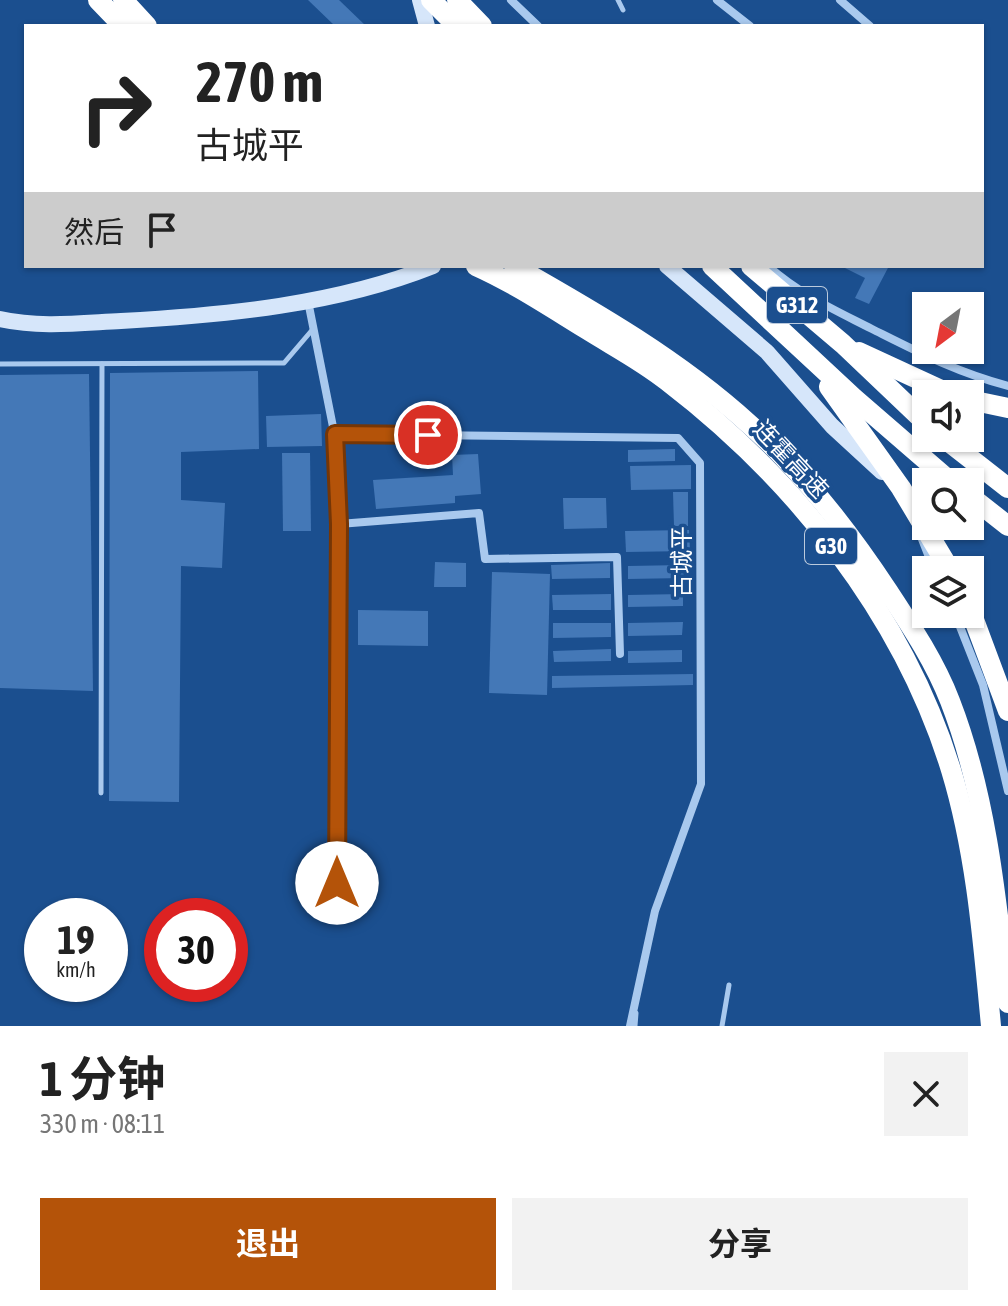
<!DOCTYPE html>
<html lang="zh">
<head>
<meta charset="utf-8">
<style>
	:root { --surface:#fff; --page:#f2f2f2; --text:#222; --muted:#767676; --accent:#b45309 }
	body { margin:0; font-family:"Asap Condensed","Noto Sans SC",sans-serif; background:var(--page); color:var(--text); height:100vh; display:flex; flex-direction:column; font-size:30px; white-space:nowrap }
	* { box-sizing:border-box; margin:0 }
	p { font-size:26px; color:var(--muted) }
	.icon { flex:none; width:44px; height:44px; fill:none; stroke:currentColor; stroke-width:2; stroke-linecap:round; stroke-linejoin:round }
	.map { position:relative; height:1026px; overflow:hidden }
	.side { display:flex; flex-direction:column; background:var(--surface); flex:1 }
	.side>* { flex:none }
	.top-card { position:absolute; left:24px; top:24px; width:960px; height:244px; border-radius:0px; box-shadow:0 2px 6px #0004; background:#fff; color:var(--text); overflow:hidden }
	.needle { width:52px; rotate:212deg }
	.buttons { position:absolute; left:912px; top:292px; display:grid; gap:16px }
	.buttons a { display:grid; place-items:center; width:72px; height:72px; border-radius:0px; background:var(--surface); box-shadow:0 2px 6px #0004; font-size:40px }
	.speed { position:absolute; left:24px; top:898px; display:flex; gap:16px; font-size:40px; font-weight:700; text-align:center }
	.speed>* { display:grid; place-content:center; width:104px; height:104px; border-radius:50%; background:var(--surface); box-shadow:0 2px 6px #0004; line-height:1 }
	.speed small { font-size:20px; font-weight:400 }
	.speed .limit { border:12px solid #d22; background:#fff; color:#111 }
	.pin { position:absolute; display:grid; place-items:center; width:68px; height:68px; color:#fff; margin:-34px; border:4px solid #fff; border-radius:50%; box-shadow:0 2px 8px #0007 }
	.me { position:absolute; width:88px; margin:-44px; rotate:0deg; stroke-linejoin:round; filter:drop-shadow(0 0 6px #0008) }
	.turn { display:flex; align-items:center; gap:28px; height:168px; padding:0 40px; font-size:36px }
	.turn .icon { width:104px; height:104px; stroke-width:2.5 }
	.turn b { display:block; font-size:56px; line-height:68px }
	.then { display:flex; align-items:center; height:76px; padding:0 40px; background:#0003; gap:16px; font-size:30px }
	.round { display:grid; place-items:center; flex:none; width:84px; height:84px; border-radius:0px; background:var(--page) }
	.summary { display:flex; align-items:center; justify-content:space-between; height:136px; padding:0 40px }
	h1 { font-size:48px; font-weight:700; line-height:60px }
	.button { display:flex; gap:16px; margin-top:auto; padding:16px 40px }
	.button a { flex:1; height:92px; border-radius:0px; background:var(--accent); color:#fff; font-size:32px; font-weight:700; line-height:92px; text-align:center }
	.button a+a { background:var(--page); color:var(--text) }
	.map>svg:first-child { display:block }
	.building { fill:#4478b7 }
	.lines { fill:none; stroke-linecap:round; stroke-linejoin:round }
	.lane { stroke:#a9c9ee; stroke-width:5 }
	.street { stroke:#a9c9ee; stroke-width:8 }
	.secondary { stroke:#d6e6fa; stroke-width:16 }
	.highway { stroke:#fff; stroke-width:20 }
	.route-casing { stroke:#753606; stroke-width:20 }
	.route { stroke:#b45309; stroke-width:14 }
	.labels { text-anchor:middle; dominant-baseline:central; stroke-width:7; stroke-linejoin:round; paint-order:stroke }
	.shield { fill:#1b4f8f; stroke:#bbcadd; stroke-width:2 }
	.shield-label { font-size:22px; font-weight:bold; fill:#fff }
	.street-label { font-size:24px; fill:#fff; stroke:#1b4f8f }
</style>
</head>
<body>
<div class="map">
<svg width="1008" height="1026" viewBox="0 0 1008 1026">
	<rect width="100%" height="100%" fill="#1b4f8f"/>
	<g class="building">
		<polygon points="308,0 339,0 366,26 335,26"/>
		<polygon points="841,266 889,266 869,304 855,298 865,278"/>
		<polygon points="258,371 259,449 181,452 181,500 225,503 222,568 181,566 179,802 109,801 110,373"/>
		<polygon points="89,374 93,691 0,688 0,375"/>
		<polygon points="321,414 322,446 267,447 266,416"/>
		<polygon points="675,449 675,461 628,462 628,450"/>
		<polygon points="282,453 310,453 311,531 283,531"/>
		<polygon points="478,454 481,494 455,496 455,503 376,509 373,480 453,475 452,455"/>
		<polygon points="691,465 691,489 631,490 630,466"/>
		<polygon points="673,492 688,492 688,526 674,526"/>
		<polygon points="563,498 606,498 607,528 564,529"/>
		<polygon points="689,530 690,551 626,552 625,531"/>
		<polygon points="435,562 466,563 466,587 434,587"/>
		<polygon points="610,563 610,578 552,579 551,565"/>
		<polygon points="683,565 684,578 628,579 628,566"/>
		<polygon points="492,572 550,574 547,695 489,693"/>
		<polygon points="611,594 611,610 553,610 552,595"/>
		<polygon points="683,594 683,606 628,607 628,595"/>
		<polygon points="358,610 428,611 428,646 358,645"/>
		<polygon points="683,622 682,635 628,636 628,623"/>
		<polygon points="553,623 611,623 611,637 553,638"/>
		<polygon points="611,649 611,661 554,662 553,651"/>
		<polygon points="682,650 682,662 628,663 628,651"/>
		<polygon points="693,674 693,685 552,688 552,676"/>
	</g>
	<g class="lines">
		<g class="lane">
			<polyline points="618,0 623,10"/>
			<polyline points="0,364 284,363 313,329"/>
			<polyline points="101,793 102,364"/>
			<polyline points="635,1026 636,1013"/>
			<polyline points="722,1026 729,985"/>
		</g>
		<g class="street">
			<polyline points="511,0 538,26"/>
			<polyline points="717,0 750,26"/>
			<polyline points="840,0 870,26"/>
			<path d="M 768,266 C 801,295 833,309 872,329 C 920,353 956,372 1008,386"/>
			<polyline points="308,301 336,442 336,915"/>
			<polyline points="335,434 678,438 700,463 701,784 655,911 630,1026"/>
			<polyline points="339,524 479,513 485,559 617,557 620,654"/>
			<polyline points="920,534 934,570"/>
			<polyline points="955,614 983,685 1008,791"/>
		</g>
		<g class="secondary">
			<polyline points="420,0 427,26"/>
			<polyline points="667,266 767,352 832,426 882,472"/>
			<path d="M 0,319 C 40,328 80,323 121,321 C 226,315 335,305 433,266"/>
		</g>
		<g class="highway">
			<polyline points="98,0 123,26"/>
			<polyline points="123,0 147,26"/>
			<polyline points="431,0 457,26"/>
			<polyline points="457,0 482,26"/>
			<path d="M 476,266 C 514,283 550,307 586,329 C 613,346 642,361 667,381 C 795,479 903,614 951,770 C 976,852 983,941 991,1026"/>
			<path d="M 514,266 C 595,312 679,360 749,424 C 802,471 849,532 888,591 C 911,626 935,662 950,701 C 987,796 997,903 1008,1003"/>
			<polyline points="712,266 854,398 951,482"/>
			<polyline points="751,266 843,344 926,423"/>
			<polyline points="859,352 950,394"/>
			<polyline points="829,387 901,488 950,570"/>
			<polyline points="970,400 1008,408"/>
			<polyline points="944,438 1008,488"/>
			<polyline points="970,496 1008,526"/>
			<polyline points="970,609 1008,711"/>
		</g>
	</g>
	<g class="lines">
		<defs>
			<polyline id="route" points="337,883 339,524 335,434 428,435"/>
		</defs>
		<use href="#route" class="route-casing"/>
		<use href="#route" class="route"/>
	</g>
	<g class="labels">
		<g class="shield">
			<rect x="767" y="287" width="60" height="36" rx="6"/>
			<rect x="805" y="528" width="52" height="36" rx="6"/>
		</g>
		<g class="shield-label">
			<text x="797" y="305">G312</text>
			<text x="831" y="546">G30</text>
		</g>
		<g class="street-label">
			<text transform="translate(791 459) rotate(47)">连霍高速</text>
			<text transform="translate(681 562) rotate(-90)">古城平</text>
		</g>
	</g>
</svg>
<div class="buttons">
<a><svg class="needle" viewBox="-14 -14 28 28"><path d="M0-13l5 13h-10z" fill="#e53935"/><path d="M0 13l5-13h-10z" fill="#767676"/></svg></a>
<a><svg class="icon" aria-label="sound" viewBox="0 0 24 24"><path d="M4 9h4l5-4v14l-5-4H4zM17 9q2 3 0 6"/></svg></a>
<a><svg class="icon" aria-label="search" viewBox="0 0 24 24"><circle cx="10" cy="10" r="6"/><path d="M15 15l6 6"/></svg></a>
<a><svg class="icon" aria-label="layers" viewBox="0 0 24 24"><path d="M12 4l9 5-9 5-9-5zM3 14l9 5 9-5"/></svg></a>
</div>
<div class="speed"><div>19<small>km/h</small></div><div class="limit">30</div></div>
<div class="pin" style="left:428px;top:435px;background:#d93025"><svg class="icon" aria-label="arrive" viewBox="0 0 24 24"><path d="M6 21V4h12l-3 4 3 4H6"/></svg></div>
<svg class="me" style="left:337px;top:883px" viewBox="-20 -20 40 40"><circle r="19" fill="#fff"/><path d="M0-13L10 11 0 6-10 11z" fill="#b45309"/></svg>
<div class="top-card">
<div class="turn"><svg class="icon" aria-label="right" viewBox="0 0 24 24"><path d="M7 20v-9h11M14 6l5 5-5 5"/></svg><div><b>270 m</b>古城平</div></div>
<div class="then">然后<svg class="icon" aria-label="arrive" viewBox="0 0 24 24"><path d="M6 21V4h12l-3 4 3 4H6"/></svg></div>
</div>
</div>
<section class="side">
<div class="summary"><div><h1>1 分钟</h1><p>330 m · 08:11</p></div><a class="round"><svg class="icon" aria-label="close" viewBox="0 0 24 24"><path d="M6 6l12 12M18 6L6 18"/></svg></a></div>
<div class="button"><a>退出</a><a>分享</a></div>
</section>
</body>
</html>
